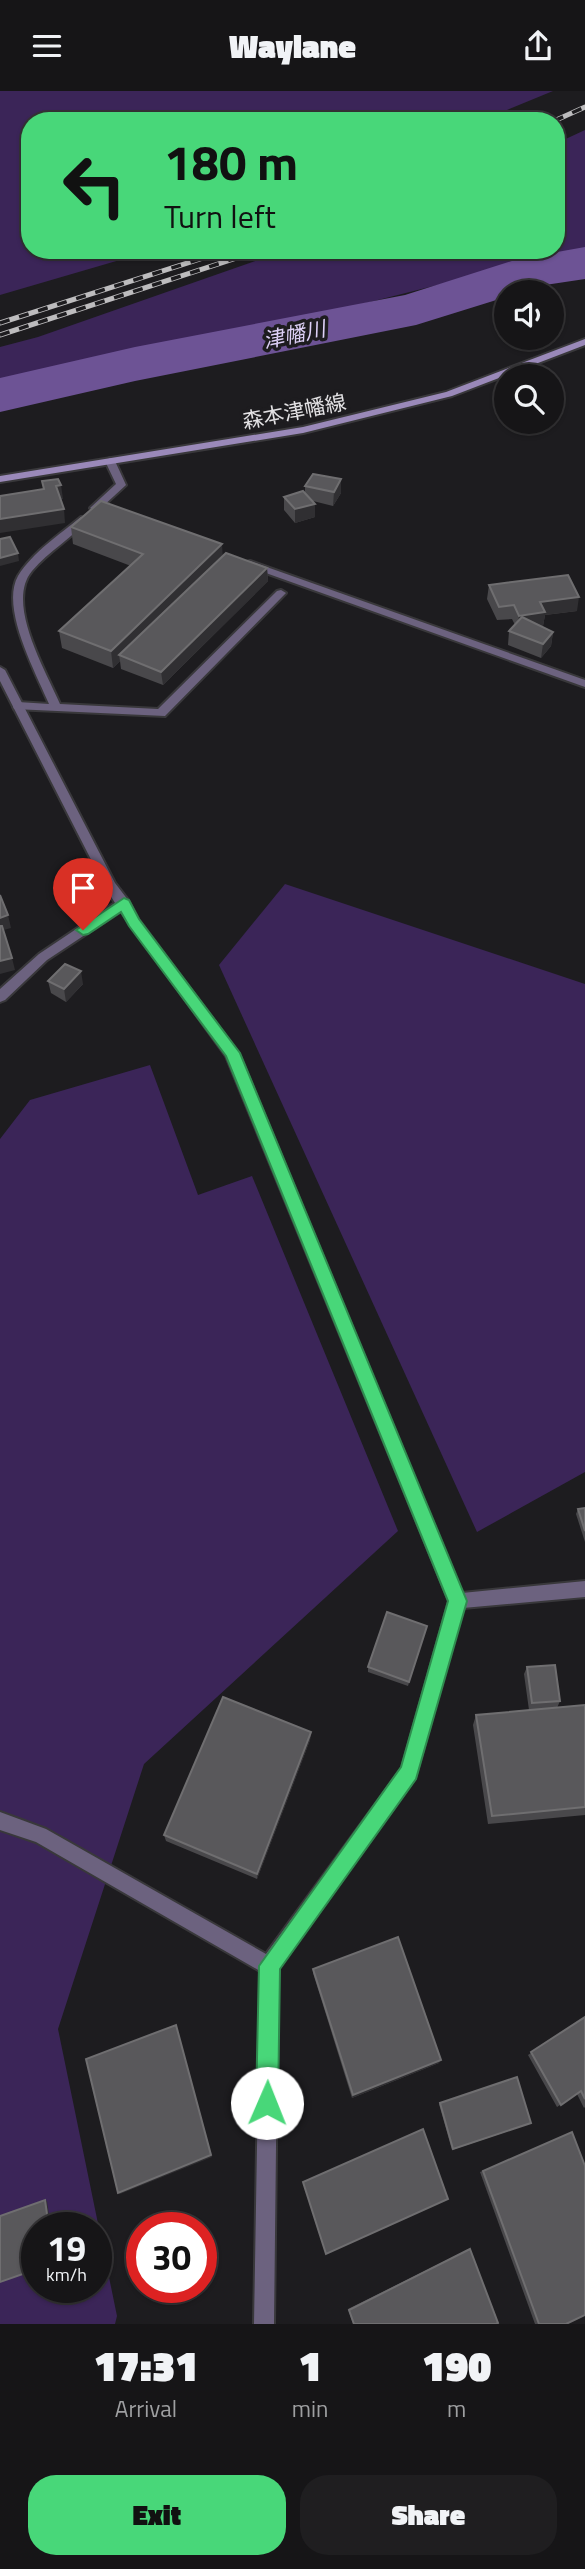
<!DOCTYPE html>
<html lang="en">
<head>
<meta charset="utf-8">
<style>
	:root { --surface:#161517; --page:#1f1e20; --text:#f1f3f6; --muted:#9e9fa1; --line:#353436; --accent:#48d779 }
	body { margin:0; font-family:"Titillium Web","Noto Sans JP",sans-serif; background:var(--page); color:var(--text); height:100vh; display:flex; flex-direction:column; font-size:26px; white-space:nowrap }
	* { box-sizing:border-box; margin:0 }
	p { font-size:23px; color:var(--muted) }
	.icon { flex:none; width:38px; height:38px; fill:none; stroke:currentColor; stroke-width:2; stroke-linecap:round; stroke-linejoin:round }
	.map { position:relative; height:2233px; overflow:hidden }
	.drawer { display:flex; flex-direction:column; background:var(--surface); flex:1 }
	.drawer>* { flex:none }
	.guide { position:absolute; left:21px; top:21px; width:544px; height:147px; border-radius:28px; box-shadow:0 2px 5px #0004,0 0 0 2px var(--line); background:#48d779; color:#111; overflow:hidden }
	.fabs { position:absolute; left:494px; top:189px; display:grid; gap:14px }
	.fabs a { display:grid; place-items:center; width:70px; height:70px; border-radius:50%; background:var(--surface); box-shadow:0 2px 5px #0004,0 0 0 2px var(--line); font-size:35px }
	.speed { position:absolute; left:21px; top:2121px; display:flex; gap:14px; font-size:35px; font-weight:700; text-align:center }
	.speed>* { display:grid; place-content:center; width:91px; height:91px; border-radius:50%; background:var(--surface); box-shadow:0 2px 5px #0004,0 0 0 2px var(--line); line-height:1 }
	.speed small { font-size:18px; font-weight:400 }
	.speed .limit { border:10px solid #d22; background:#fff; color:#111 }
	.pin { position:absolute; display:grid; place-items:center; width:60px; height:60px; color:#fff; margin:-72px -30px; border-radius:50% 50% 50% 0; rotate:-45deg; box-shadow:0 0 7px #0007 }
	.pin .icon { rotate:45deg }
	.me { position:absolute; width:77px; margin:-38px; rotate:1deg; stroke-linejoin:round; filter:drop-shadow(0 0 5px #0008) }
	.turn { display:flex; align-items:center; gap:24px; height:147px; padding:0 28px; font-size:32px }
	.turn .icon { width:91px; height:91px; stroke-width:2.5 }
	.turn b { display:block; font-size:49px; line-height:60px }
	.eta { display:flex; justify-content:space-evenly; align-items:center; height:119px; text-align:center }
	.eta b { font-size:42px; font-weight:800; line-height:49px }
	.button { display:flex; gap:14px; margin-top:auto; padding:14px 28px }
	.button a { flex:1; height:80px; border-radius:28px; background:var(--accent); color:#111; font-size:28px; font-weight:800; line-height:80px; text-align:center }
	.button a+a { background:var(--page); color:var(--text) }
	header { display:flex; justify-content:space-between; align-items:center; height:91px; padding:0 28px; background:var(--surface); font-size:32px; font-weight:800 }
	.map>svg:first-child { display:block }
	.green { fill:#3b2558; fill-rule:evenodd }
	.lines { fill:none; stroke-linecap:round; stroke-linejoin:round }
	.river { fill:#6d5395; fill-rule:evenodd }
	.lane-casing { stroke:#39383b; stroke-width:4 }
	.street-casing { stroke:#39383b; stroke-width:4 }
	.secondary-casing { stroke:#39383b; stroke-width:4 }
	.lane { fill:#6c627f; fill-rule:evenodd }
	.street { fill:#6c627f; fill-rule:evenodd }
	.secondary { fill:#9a89b9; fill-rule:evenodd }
	.rail-casing { stroke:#bdbcbe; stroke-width:5 }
	.rail { stroke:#1d1c1f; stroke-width:3.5; stroke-dasharray:10; stroke-linecap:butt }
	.wall { fill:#49484b }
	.shaded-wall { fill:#302f32 }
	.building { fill:#59585b; stroke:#6f6e70; stroke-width:2 }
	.route { fill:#48d779; stroke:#2f8c4f; stroke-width:2 }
	.labels { text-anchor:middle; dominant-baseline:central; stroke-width:7; stroke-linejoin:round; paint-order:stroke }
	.far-water-label { font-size:21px; font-style:italic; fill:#ddd0f6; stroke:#1d1c1f }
	.far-street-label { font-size:21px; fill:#e3e2e4; stroke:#1d1c1f }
</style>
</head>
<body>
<header><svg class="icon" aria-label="menu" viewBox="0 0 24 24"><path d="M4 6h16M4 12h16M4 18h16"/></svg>Waylane<svg class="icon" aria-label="share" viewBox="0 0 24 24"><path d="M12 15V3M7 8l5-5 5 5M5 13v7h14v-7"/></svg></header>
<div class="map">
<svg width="585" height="2233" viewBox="0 0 585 2233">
	<rect width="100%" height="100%" fill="#1d1c1f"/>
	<g class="green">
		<polygon points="0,0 553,0 480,30 30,30 30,159 154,159 0,204"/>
		<polygon points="585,39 585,157 366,212 0,295 0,256 38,246 287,159 556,159 557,52"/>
		<polygon points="285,793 585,893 585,1381 477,1441 219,874"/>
		<path d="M 150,974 L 198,1104 L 252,1085 L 398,1440 L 144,1673 L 58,1938 L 117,2225 L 115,2233 L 0,2233 L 0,1048 L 30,1009 ZM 37,2137 L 96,2137 L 96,2196 L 37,2196 Z"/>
	</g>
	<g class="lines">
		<polygon class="river" points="585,156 585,188 545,194 521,201 506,201 506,206 416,234 135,290 0,321 0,287 135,256 405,204 518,168"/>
		<defs>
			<path id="lane" d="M 81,426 L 89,428 C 72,447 49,460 32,480 C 5,512 46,580 60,613 L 158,618 L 277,500 L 281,499 L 286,502 L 165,625 L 14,618 L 13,615 L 18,611 L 49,613 C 36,582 0,517 18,485 C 33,461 59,444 81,426 Z"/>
			<g id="street">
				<polygon points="110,367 115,370 126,394 102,416 108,420 103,423 90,417 116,393 105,370"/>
				<polygon points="250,470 585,589 585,596 246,475 246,471"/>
				<polygon points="0,576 5,579 115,792 128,809 138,828 239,963 462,1502 585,1490 585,1506 463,1517 415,1687 278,1878 274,2233 254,2233 260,1880 36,1751 0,1739 0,1721 46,1738 266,1863 402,1677 449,1510 226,965 121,820 47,869 5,909 0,911 0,898 39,863 115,812 104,794 0,590"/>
			</g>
			<polygon id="secondary" points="585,248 585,254 452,305 303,342 0,391 0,385 303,336 446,301"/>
		</defs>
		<use href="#lane" class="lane-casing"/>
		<use href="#street" class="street-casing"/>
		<use href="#secondary" class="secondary-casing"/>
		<use href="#lane" class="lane"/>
		<use href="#street" class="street"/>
		<use href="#secondary" class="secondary"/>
		<defs>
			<g id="rail">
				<polyline points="554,30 585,16"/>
				<polyline points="0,232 228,159"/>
				<polyline points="0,244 261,159"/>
			</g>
		</defs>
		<use href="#rail" class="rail-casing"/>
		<use href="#rail" class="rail"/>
	</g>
	<g class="wall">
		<polygon points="305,395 341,402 333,415 313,410 315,426 295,432 284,419 284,406 305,402"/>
		<polygon points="71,436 223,465 267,477 268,490 163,594 121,578 120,570 113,577 62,557 59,540 131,475 73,453"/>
		<polygon points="489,494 577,520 545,524 543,535 541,535 553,541 551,555 541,567 508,554 509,540 515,534 512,528 497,529 487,508"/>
		<polygon points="48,890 83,893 66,911 51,902"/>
		<polygon points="585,1417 585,1451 576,1423 578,1418"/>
		<polygon points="427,1535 408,1595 368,1581 368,1576"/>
		<polygon points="527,1576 560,1610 557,1617 585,1614 585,1724 488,1733 473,1634 476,1624 529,1619 524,1583"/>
		<polygon points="311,1641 310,1649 257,1788 166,1750 164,1744"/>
		<polygon points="313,1878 439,1972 352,2007 313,1882"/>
		<polygon points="585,1926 585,2016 584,2017 577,2003 557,2016 528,1964"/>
		<polygon points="440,2012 529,2033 452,2059 439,2013"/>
		<polygon points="572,2041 566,2233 535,2233 480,2081"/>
		<polygon points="470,2158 496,2233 353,2233 348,2218 467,2159"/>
	</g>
	<g class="shaded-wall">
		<polygon points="341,388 341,402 333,415 334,401"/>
		<polygon points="61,394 63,408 58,409 56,395"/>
		<polygon points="315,413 315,426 295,432 295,418"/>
		<polygon points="64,418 65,432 0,442 0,428"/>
		<polygon points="222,453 223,470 119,564 120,570 113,577 111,560"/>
		<polygon points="18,462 19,470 0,475 0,467"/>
		<polygon points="267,477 268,490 163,594 161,581"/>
		<polygon points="579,506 577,520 545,524 543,535 517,538 519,525 540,511"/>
		<polygon points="553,541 551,555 541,567 543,553"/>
		<polygon points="8,824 11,837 0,840 0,827"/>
		<polygon points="12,867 15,879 0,883 0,870"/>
		<polygon points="81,880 83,893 66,911 64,898"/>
		<polygon points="311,1641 310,1649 257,1788 257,1783"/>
		<polygon points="176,1934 212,2066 120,2103 118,2102"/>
		<polygon points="441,1969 439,1972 352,2007 353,2004"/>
		<polygon points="45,2109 47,2110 51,2137 49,2137"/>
	</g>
	<g class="building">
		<polygon points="313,383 341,388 334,401 305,395"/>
		<polygon points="58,388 61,394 56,395 64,418 0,428 0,405 44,398 42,390"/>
		<polygon points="303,400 315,413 295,418 284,406"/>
		<polygon points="101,410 222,453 111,560 59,540 143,463 71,436"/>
		<polygon points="10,446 18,462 0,467 0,448"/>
		<polygon points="226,462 267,477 161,581 119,564"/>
		<polygon points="568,484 579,506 540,511 545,521 519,525 514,514 499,516 489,494"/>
		<polygon points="522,526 553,541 543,553 509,540"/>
		<polygon points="0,804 8,824 0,827"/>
		<polygon points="0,835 2,835 12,867 0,870"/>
		<polygon points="65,873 81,880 64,898 48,890"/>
		<polygon points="585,1417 585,1440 578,1418"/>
		<polygon points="387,1521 427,1535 409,1591 368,1576"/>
		<polygon points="555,1574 560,1610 532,1612 527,1576"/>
		<polygon points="223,1606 311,1641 257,1783 164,1744"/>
		<polygon points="585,1614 585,1716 492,1725 476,1624"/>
		<polygon points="398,1846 441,1969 353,2004 313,1878"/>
		<polygon points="585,1926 585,2008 581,2000 561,2014 531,1961"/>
		<polygon points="176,1934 211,2064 118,2102 86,1968"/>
		<polygon points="517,1986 531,2032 453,2058 440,2012"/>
		<polygon points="423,2038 448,2108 326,2163 303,2091"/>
		<polygon points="572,2041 585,2075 585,2224 566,2233 539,2233 483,2080"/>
		<polygon points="45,2109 49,2137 37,2137 37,2178 0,2191 0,2125"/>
		<polygon points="470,2158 498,2232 496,2233 354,2233 349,2219"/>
	</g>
	<polygon class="route" points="124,807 129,809 139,828 240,962 467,1510 416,1688 280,1878 278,2012 275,2020 267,2024 259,2020 256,2012 259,1875 401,1676 448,1510 226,965 129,835 121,821 88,843 83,844 76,839"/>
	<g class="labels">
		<g class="far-water-label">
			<text transform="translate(294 243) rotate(-12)">津幡川</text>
		</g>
		<g class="far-street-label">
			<text transform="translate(294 320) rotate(-11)">森本津幡線</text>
		</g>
	</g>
</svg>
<div class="fabs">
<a><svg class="icon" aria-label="sound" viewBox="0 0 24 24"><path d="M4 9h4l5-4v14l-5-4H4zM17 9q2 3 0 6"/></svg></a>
<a><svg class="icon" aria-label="search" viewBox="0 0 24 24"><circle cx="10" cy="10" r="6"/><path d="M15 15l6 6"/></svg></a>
</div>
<div class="speed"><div>19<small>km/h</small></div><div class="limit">30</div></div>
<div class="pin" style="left:83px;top:839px;background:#d93025"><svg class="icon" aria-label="arrive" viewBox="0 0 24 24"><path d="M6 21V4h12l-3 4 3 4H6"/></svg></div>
<svg class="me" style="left:267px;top:2012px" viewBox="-20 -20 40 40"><circle r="19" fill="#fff"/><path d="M0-13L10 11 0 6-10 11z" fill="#48d779"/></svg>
<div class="guide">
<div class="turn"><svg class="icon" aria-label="left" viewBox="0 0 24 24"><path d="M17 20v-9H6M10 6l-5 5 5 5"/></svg><div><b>180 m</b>Turn left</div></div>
</div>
</div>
<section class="drawer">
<div class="eta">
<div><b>17:31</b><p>Arrival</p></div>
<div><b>1</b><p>min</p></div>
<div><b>190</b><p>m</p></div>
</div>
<div class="button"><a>Exit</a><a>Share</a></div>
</section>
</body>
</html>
